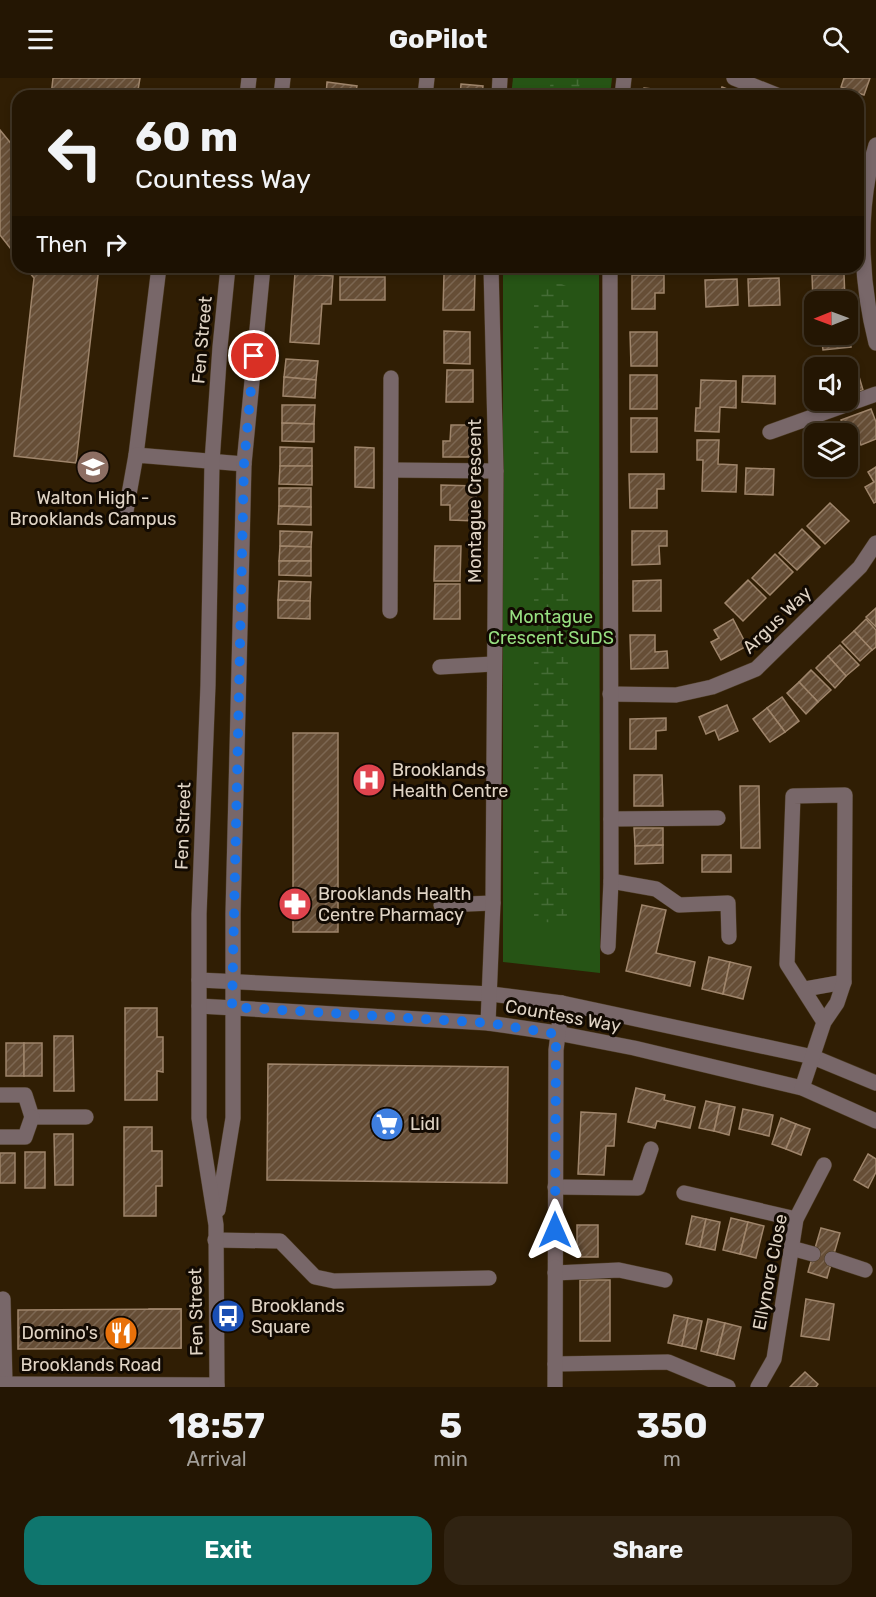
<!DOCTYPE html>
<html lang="en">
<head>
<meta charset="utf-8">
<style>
	:root { --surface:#241603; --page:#302312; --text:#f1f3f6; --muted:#a39f9a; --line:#413525; --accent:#0f766e }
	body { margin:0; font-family:Rubik,sans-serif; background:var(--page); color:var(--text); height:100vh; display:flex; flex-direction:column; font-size:22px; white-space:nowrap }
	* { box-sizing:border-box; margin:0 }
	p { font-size:20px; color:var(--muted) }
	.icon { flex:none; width:33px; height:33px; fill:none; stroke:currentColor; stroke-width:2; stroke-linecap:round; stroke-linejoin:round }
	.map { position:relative; height:1309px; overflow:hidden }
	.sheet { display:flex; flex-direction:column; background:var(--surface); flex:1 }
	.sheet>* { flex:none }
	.banner { position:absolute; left:12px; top:12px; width:852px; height:183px; border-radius:18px; box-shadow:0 3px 9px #0003,0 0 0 2px var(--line); background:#241603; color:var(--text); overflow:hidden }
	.needle { width:39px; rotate:269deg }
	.tools { position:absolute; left:804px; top:213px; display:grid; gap:12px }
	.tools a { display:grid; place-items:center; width:54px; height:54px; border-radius:12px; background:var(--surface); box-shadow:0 3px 9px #0003,0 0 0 2px var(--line); font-size:30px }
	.pin { position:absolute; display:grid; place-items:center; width:51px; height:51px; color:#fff; margin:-26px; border:3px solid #fff; border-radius:50%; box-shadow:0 2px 6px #0007 }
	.me { position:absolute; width:66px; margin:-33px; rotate:0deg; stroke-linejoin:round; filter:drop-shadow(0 0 4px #0008) }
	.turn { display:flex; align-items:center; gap:21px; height:126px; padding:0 24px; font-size:27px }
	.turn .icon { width:78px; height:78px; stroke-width:2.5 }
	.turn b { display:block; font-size:42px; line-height:51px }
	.then { display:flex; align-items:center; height:57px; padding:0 24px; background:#0003; gap:12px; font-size:22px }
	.eta { display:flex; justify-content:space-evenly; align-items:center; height:102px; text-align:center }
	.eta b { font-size:36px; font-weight:700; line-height:42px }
	.action { display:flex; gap:12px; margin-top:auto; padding:12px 24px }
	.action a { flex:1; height:69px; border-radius:18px; background:var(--accent); color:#fff; font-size:24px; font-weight:700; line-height:69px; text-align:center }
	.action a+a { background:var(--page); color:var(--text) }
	header { display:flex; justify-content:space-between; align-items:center; height:78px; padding:0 24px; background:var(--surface); font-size:27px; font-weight:700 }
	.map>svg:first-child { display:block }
	.green { fill:#265415 }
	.wetland { fill:url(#wetland-marsh) }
	.building { fill:url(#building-hatch); stroke:#9f856b; stroke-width:1.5 }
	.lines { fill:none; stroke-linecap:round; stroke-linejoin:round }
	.minor-casing { stroke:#4c3b23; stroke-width:16 }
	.minor { stroke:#786769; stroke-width:15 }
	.route { stroke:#1a73e8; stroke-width:10; stroke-dasharray:0 18 }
	.labels { text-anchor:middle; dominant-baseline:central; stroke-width:6; stroke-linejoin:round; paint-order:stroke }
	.street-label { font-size:18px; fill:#e0d4c5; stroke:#120a02 }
	.poi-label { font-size:18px; fill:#e0d4c5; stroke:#120a02; text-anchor:start }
	.park-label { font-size:18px; fill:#97e081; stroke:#120a02 }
</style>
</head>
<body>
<header><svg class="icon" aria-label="menu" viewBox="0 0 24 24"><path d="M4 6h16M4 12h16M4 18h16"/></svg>GoPilot<svg class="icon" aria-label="search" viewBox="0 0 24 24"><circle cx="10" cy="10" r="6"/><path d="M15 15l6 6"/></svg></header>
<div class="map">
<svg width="876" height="1309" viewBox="0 0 876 1309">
	<defs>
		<pattern id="wetland-marsh" width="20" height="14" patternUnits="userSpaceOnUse" patternTransform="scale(1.5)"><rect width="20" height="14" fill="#265415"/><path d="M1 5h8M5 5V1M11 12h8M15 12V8" fill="none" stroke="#456c36"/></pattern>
		<pattern id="building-hatch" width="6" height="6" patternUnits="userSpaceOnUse" patternTransform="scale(1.5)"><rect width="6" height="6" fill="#664e36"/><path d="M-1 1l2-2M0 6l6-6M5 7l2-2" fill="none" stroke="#7c6752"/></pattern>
	</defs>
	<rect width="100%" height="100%" fill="#301e04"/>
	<g class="green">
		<polygon points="513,0 612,0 610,18 511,18"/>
		<polygon points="503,189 599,189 600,895 503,884"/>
	</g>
	<g class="wetland">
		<polygon points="551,0 581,0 577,18 549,18"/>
		<polygon points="543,202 554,203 566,208 569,230 567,837 564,845 543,844 534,838 534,225"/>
	</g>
	<g class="building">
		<polygon points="53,0 140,0 137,18 51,18"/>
		<polygon points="844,0 870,0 864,17 841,9"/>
		<polygon points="327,4 357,8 355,18 326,18"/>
		<polygon points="461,6 483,8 482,18 460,18"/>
		<polygon points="722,9 745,18 719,18"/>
		<polygon points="644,10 668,13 667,18 643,18"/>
		<polygon points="0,52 18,74 18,180 0,157"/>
		<polygon points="25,189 99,189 76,385 14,378 34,200"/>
		<polygon points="295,195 333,198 331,226 322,226 319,266 290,264"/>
		<polygon points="444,196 475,196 474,232 443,232"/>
		<polygon points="844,196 845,222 813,223 812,197"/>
		<polygon points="632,197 664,197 664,215 655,215 655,231 632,231"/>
		<rect x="340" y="199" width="45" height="23"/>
		<polygon points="779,200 780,227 749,228 748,201"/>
		<polygon points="737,201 738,227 706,229 705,202"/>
		<polygon points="848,238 851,269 823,272 821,256 848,256"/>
		<polygon points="444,253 470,254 470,286 444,285"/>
		<polygon points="630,254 657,254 657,288 631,288"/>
		<polygon points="286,281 318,283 316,302 284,299"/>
		<polygon points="855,285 863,312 848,317 848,290 839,290"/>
		<polygon points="447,292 473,292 473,324 446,324"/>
		<rect x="630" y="297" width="27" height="34"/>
		<polygon points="743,298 775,298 775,326 742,324"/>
		<polygon points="284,299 316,302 315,320 283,318"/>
		<polygon points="701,302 736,303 736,330 720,329 719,354 695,353 696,330 700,330"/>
		<polygon points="282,327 315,327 314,346 282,345"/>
		<polygon points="871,331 876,344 876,361 861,367 856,354 848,358 845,356 841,342"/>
		<rect x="631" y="340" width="26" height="34"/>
		<polygon points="282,345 314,346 314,364 282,363"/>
		<polygon points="451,347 475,347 475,379 443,379 443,363 450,363"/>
		<polygon points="697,362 719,362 718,386 737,387 736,414 702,413 703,382 697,382"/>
		<polygon points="280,369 312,370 312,388 280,388"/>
		<polygon points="355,369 374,370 374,410 355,409"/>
		<polygon points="280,388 312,388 312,407 279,406"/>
		<polygon points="876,389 876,424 874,425 865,409 874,404 868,394"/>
		<polygon points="746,390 774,391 773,417 745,416"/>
		<polygon points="629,396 664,396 664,411 657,411 657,430 630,430"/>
		<polygon points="441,407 476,408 476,443 450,442 450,427 441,427"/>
		<polygon points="279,410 311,410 311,429 279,428"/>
		<polygon points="830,425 849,443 825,466 807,448"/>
		<polygon points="279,428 311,429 311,447 278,446"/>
		<polygon points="802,451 820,469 797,492 779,475"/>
		<polygon points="280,453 312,454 311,469 280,468"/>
		<polygon points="632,453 667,453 667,468 659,468 660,486 632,487"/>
		<polygon points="280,468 311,469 311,483 279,483"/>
		<polygon points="435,468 461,468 460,503 434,503"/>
		<polygon points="775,476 793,494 770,517 752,500"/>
		<polygon points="279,483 311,483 311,498 279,497"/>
		<polygon points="661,502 661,533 633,533 633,503"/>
		<polygon points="748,502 766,520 743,543 725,525"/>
		<polygon points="279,503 311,504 310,523 278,522"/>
		<polygon points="435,506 460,506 460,541 434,541"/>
		<polygon points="278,522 310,523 310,541 278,540"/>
		<polygon points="876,530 876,549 866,539"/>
		<polygon points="733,541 747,568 721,582 711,564 719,560 714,552"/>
		<polygon points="866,541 876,552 876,569 872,572 854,553"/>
		<polygon points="854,553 872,572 860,583 842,564"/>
		<polygon points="630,557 655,557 655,574 667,573 668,590 631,591"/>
		<polygon points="840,567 859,587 846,598 828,578"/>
		<polygon points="828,578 846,598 835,610 816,590"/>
		<polygon points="811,592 831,612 818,624 799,604"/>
		<polygon points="799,604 818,624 806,636 787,615"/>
		<polygon points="782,619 799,643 785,654 767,630"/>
		<polygon points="727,627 738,653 719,662 715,652 706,656 699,639"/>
		<polygon points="767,630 785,654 770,664 753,641"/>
		<polygon points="666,640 666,652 656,653 656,671 630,671 630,641"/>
		<rect x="293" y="655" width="45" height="199"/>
		<polygon points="634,697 662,697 663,728 634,728"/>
		<polygon points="740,708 759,708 760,770 741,770"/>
		<polygon points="634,750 663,750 663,767 635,768"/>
		<polygon points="663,767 663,785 635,786 635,768"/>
		<rect x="702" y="777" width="29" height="17"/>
		<polygon points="642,827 666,832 656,875 695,884 690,908 626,893"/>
		<polygon points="709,879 730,884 723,916 702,911"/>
		<polygon points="730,884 751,889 743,921 723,916"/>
		<polygon points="125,930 157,930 157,959 163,959 163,994 157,993 157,1022 125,1022"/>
		<polygon points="54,958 73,958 74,1013 54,1013"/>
		<rect x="6" y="965" width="18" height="33"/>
		<rect x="24" y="965" width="18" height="33"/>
		<polygon points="268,986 508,989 507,1105 267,1102"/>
		<polygon points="636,1010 665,1017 664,1022 695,1029 690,1050 657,1043 655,1050 628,1044"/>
		<polygon points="706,1023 720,1026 714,1053 699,1050"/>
		<polygon points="720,1026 735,1029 729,1057 714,1053"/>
		<polygon points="743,1031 773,1037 769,1058 739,1051"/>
		<polygon points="581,1034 616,1036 614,1068 606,1068 604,1097 578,1096"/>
		<polygon points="781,1040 796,1046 786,1071 772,1066"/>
		<polygon points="796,1046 810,1051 801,1077 786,1071"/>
		<polygon points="124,1049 152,1049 152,1073 162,1073 162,1108 156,1108 156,1138 124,1138"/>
		<polygon points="54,1056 73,1056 73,1107 55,1107"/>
		<rect x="25" y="1074" width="20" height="36"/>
		<rect x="0" y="1075" width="15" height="30"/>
		<polygon points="868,1076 876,1081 876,1094 868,1110 854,1102"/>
		<polygon points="692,1138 706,1141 700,1169 686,1166"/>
		<polygon points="731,1140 748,1144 740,1176 723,1172"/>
		<polygon points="706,1141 720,1144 715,1172 700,1169"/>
		<polygon points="748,1144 764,1148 756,1180 740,1176"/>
		<rect x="577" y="1147" width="21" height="32"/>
		<polygon points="821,1150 840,1155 827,1200 808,1194"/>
		<rect x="580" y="1202" width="30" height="61"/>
		<polygon points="806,1221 834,1226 829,1262 801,1258"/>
		<rect x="149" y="1231" width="32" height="39"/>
		<polygon points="181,1231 181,1270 18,1271 18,1232"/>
		<polygon points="674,1237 688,1240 682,1268 668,1265"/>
		<polygon points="688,1240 702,1243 696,1271 682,1268"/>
		<polygon points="708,1241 725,1245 717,1277 701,1273"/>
		<polygon points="725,1245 741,1249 734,1281 717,1277"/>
		<polygon points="805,1294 818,1306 816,1309 790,1309"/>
	</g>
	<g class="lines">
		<defs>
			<g id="minor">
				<polyline points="734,0 779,18"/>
				<polyline points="247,18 249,0"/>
				<polyline points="281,18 283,0"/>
				<polyline points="425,18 427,0"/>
				<polyline points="499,18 500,0"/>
				<polyline points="622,18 624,0"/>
				<path d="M 876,67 C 857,129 860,202 876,265"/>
				<polyline points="770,354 876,316"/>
				<polyline points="136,377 159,189"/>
				<polyline points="391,392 496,393"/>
				<polyline points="126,433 136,377 244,386"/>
				<polyline points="390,533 391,300"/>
				<polyline points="440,589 493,586"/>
				<polyline points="610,616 676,617 712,609 756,591 860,489 876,465"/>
				<polyline points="611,741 718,740"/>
				<polyline points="611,803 656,811 679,827 728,825 729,859"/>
				<polyline points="441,827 493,825"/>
				<polyline points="608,869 611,803 610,189"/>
				<polyline points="199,902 491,916 562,925 813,979 876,1005"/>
				<polyline points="805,911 844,904"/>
				<polyline points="199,928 488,945 557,955 634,970 802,1010 876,1043"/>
				<polyline points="488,945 493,825 496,393 491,189"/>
				<polyline points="802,1010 824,944 837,925 844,904 845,717 793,718 787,886 824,944"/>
				<polyline points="0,1017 25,1017 32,1039 86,1039"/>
				<polyline points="0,1059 25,1059 32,1039"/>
				<polyline points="555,1109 638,1110 651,1071"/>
				<polyline points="684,1115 796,1141"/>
				<polyline points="218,1132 233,1040 233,836 244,386 263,189"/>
				<polyline points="215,1162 280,1163 315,1199 334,1203 489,1200"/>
				<polyline points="791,1170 813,1176"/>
				<polyline points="832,1181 865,1192"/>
				<polyline points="555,1195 619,1192 665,1202"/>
				<polyline points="3,1221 5,1306"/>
				<polyline points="555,1286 668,1284 728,1309"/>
				<polyline points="0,1306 217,1307"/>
				<polyline points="217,1309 216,1147 199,1040 199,836 208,607 212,384 220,269 228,189"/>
				<polyline points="555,1309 556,972 562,925"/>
				<polyline points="758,1309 774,1281 796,1141 824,1087"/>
			</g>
		</defs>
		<use href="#minor" class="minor-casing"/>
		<use href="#minor" class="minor"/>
	</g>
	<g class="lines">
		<polyline class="route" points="254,278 244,386 232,929 488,945 556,956 555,1152"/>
	</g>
	<defs>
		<symbol id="school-disc" viewBox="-11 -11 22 22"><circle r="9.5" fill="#8d6e63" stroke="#120a02"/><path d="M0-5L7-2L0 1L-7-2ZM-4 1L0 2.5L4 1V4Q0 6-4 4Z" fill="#fff"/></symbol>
		<symbol id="hospital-disc" viewBox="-11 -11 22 22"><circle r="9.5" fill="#e0444e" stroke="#120a02"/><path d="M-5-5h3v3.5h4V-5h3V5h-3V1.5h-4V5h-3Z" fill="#fff"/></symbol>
		<symbol id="pharmacy-disc" viewBox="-11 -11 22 22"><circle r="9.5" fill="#e0444e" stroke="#120a02"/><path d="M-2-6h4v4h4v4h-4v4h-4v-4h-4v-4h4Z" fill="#fff"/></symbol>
		<symbol id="supermarket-disc" viewBox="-11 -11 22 22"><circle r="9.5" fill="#3f7fe0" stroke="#120a02"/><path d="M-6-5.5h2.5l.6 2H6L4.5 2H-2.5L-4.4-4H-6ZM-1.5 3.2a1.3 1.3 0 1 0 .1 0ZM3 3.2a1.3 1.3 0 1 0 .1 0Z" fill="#fff"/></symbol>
		<symbol id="bus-disc" viewBox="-11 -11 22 22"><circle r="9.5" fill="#1a4fb4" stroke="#120a02"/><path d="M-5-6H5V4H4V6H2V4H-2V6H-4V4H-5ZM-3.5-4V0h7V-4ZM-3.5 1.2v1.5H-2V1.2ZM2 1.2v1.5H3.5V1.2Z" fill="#fff"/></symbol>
		<symbol id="restaurant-disc" viewBox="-11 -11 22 22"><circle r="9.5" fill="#e8710a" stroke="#120a02"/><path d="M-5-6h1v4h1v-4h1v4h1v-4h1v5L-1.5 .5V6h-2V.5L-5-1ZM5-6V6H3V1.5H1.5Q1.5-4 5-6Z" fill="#fff"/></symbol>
	</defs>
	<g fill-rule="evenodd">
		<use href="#school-disc" x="74" y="370" width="38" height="38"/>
		<use href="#hospital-disc" x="350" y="683" width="38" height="38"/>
		<use href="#pharmacy-disc" x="276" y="807" width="38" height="38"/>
		<use href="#supermarket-disc" x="368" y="1027" width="38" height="38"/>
		<use href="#bus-disc" x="209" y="1219" width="38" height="38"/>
		<use href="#restaurant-disc" x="102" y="1236" width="38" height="38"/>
	</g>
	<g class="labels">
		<g class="street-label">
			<text transform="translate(202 262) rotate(-85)">Fen Street</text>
			<text transform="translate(475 423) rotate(-90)">Montague Crescent</text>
			<text transform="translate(777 542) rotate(-44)">Argus Way</text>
			<text transform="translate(183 748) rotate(-88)">Fen Street</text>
			<text transform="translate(563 938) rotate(10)">Countess Way</text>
			<text transform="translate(770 1194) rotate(-79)">Ellynore Close</text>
			<text transform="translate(196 1234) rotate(-91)">Fen Street</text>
			<text x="91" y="1287">Brooklands Road</text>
		</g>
		<g class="poi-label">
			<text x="93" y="420" text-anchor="middle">Walton High -<tspan x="93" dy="21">Brooklands Campus</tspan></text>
			<text x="392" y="692">Brooklands<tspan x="392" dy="21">Health Centre</tspan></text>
			<text x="318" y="816">Brooklands Health<tspan x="318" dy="21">Centre Pharmacy</tspan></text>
			<text x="410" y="1046">Lidl</text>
			<text x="251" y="1228">Brooklands<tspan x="251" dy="21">Square</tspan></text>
			<text x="98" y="1255" text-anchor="end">Domino's</text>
		</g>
		<g class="park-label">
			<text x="551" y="539">Montague<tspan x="551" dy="21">Crescent SuDS</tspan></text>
		</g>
	</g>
</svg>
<div class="tools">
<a><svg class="needle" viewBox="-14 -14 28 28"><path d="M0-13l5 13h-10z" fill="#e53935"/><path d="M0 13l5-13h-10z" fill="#a39f9a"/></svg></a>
<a><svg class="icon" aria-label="sound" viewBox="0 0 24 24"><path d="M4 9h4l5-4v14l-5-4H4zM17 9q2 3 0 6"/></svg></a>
<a><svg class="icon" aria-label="layers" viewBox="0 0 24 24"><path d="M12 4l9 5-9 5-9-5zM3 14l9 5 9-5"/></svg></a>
</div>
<div class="pin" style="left:254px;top:278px;background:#d93025"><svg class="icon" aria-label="arrive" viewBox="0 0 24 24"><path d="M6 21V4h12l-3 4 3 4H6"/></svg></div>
<svg class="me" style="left:555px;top:1152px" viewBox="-20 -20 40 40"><path d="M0-17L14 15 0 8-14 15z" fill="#1a73e8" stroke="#fff" stroke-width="4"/></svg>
<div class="banner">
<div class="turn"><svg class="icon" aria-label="left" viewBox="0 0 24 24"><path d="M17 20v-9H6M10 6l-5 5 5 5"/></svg><div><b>60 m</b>Countess Way</div></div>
<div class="then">Then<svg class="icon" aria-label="right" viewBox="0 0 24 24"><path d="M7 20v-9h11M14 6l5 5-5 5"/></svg></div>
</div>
</div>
<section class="sheet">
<div class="eta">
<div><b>18:57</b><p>Arrival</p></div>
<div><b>5</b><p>min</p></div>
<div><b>350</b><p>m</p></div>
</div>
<div class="action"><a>Exit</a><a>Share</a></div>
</section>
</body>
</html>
